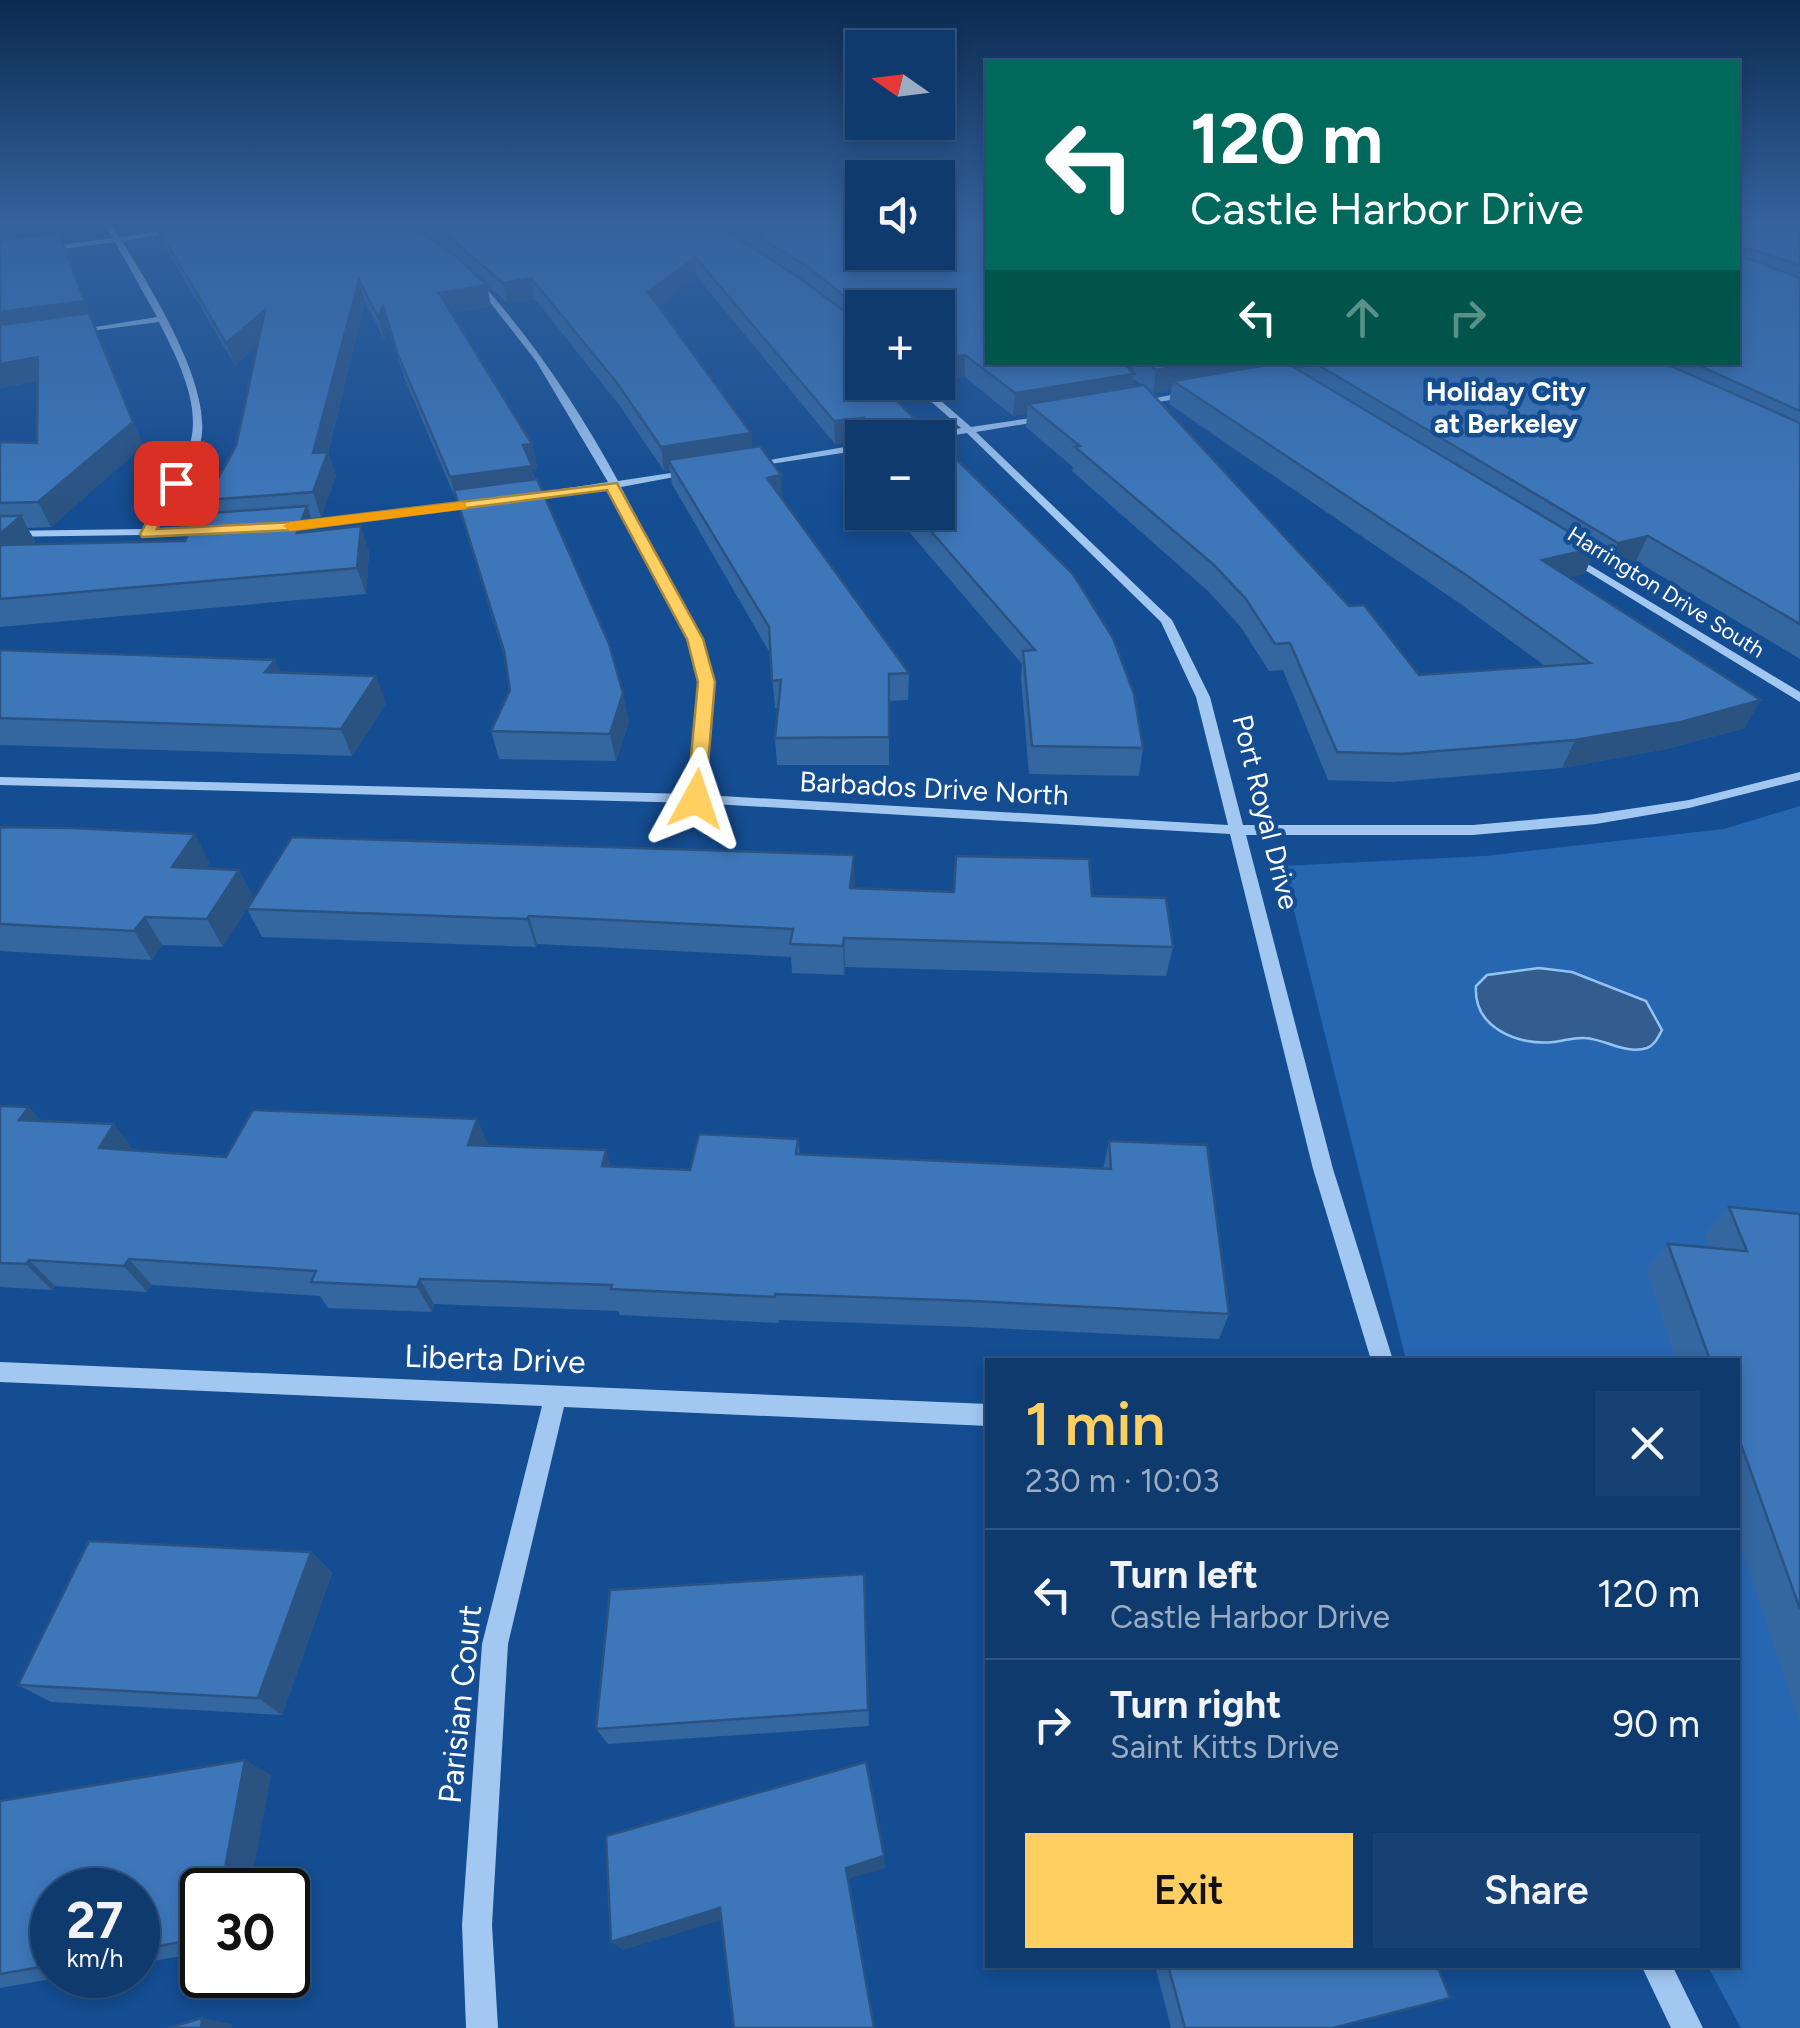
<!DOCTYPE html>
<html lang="en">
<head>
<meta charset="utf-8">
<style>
	:root { --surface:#0f3a6e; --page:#184173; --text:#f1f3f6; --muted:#9badc2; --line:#2f5481; --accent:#ffcf62 }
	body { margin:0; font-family:Figtree,sans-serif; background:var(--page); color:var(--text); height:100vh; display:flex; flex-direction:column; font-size:38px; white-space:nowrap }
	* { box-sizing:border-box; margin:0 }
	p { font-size:32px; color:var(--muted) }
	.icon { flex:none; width:55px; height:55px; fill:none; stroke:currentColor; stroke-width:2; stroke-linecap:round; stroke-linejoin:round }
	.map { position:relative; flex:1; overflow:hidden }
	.sheet { position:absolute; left:985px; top:1358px; width:755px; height:610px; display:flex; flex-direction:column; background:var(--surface); border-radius:0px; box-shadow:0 5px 15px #0003,0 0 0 2px var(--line) }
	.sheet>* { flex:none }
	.top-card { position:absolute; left:985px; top:60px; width:755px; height:305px; border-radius:0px; box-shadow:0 5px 15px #0003,0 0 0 2px var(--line); background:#00695c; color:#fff; overflow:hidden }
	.needle { width:65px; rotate:284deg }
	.buttons { position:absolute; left:845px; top:30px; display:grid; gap:20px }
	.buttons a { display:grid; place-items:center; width:110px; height:110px; border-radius:0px; background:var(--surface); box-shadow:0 5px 15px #0003,0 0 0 2px var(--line); font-size:50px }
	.speed { position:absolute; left:30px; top:1868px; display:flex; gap:20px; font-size:50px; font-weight:700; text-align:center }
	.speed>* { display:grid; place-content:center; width:130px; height:130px; border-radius:50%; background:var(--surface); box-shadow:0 5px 15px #0003,0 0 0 2px var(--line); line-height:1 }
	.speed small { font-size:25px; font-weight:400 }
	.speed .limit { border:5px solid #111; border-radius:15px; background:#fff; color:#111 }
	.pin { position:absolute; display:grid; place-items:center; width:85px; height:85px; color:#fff; margin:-42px; border-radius:20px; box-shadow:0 5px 15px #0006 }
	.me { position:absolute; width:110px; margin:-55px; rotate:5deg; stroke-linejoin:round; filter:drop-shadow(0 0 8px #0008) }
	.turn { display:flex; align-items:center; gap:35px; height:210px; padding:0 40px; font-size:45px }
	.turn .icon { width:130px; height:130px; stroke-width:2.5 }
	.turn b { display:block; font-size:70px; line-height:85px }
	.lanes { display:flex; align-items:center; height:95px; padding:0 40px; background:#0003; justify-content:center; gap:50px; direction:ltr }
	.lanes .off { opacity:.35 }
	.round { display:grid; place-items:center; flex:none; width:105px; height:105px; border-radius:0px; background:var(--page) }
	.headline { display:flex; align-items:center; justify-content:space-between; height:170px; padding:0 40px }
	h1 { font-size:60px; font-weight:600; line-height:75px; color:var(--accent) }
	.button { display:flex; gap:20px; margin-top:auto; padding:20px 40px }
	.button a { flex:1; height:115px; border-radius:0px; background:var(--accent); color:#111; font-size:40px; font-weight:600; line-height:115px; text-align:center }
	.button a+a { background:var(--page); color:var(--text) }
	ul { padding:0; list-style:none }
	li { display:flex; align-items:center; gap:30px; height:130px; padding:0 40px; border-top:2px solid var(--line) }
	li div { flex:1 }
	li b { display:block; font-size:38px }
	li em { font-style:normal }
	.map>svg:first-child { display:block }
	.green { fill:#2767b1 }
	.water { fill:#345d8f; stroke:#94c2f4; stroke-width:2.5 }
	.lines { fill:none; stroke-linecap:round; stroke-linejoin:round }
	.minor { fill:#a2c7f1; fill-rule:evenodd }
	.wall { fill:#3466a0; fill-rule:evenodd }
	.shaded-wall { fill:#2b5382 }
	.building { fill:#3d77ba; stroke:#2b5382; stroke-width:2.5 }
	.route { fill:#ffcf62; stroke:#a68740; stroke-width:2.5 }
	.slow { fill:#f59e0b }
	.labels { text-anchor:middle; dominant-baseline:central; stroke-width:9; stroke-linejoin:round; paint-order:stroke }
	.far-street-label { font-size:22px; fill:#fff; stroke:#144d92 }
	.far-quarter-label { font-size:28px; font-weight:bold; fill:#fff; stroke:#144d92 }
	.street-label { font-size:28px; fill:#fff; stroke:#144d92 }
	.near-street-label { font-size:32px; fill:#fff; stroke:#144d92 }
</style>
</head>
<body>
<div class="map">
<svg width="1800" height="2028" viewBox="0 0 1800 2028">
	<rect width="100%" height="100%" fill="#144d92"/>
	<polygon class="green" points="1800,806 1800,2028 1741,2028 1707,1965 1738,1965 1738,1360 1406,1360 1283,866 1485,856 1724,829"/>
	<path class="water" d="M 1539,968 L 1572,972 L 1646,1001 L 1662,1030 C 1658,1037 1655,1045 1647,1048 C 1626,1055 1605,1039 1585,1038 C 1574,1037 1564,1041 1554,1042 C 1517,1046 1473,1027 1476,986 L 1487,975 Z"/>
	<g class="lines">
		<g class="minor">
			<path d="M 101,219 L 107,219 L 119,237 L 180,229 L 183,231 L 122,241 C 150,287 212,385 201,440 C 195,472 172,501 155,529 L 209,529 L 215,532 L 213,534 L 0,537 L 0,531 L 144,529 C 161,501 184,472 191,440 C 200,401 176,356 159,322 L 75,333 L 71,331 L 157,317 L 115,242 L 0,257 L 0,253 L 113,238 Z"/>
			<path d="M 471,278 L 477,278 C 533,340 578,407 618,481 L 691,470 L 696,473 L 621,487 L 701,639 L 713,682 L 704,795 L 1228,825 L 1196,697 L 1161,622 L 967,433 L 938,438 L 916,438 L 961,428 L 909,382 L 919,382 L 971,427 L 1052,415 L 1052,419 L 1049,420 L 976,432 L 1172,620 L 1210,697 L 1243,825 L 1473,825 L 1596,814 L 1689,800 L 1800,772 L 1800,780 L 1689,808 L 1596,824 L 1473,835 L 1246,835 L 1333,1169 L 1393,1360 L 1371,1360 L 1313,1169 L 1230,834 L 696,803 L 0,785 L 0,777 L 689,794 L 699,682 L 689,639 L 612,488 L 523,501 L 518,498 L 523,495 L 608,482 L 536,361 Z"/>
			<polygon points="1192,391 1195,392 1195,396 1134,406 1129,403"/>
			<polygon points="862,444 862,450 751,467 746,464"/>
			<polygon points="483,500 487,501 487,505 290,529 285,526 290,523"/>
			<polygon points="1571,554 1800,692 1800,702 1567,559 1567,555"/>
			<polygon points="0,1362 988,1404 988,1426 564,1407 508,1644 492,1925 498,2028 466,2028 462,1925 482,1644 542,1406 0,1382"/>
			<polygon points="1641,1965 1672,1965 1703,2028 1671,2028"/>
		</g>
	</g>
	<g class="wall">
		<path d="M 0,219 L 55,219 L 64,239 L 61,240 L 143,446 L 51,527 L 27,528 L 35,541 L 32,544 L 185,541 L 211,513 L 206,500 L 236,446 L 258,345 L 235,365 L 161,240 L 157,230 L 148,219 L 404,219 L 451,253 L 404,219 L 862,219 L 988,362 L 1266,362 L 1266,366 L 1274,364 L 1272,362 L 1738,362 L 1738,219 L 1800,219 L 1800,659 L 1636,561 L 1606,568 L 1591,559 L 1585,573 L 1569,577 L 1745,728 L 1666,749 L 1562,768 L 1392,782 L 1328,780 L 1283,670 L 1269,671 L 1240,626 L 1208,591 L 1072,471 L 1073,467 L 1026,427 L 1027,414 L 1013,416 L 965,377 L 938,308 L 862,308 L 862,382 L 908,382 L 908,386 L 886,390 L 862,438 L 862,477 L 845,457 L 844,443 L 835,444 L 697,277 L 658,306 L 751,433 L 752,447 L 783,500 L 909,673 L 908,700 L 889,701 L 889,765 L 777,765 L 775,738 L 778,708 L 775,708 L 770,653 L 672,484 L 670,470 L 664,471 L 620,406 L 535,299 L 507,303 L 484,283 L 491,306 L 452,313 L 532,444 L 537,468 L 532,469 L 535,479 L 629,721 L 616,761 L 499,759 L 491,731 L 510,690 L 505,659 L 457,502 L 404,377 L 388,327 L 384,339 L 365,301 L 328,452 L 336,476 L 321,517 L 312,518 L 316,531 L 369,551 L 366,594 L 0,627 L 0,442 L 37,443 L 37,381 L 0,388 ZM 1133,379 L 1143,385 L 1132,387 ZM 1147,388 L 1153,393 L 1171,390 L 1169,404 L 1459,603 L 1545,666 L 1419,675 L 1349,606 Z"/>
		<polygon points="892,512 938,512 1143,748 1139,776 1029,774 1021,678 1022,664"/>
		<polygon points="0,650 280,672 386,703 352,756 0,745"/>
		<polygon points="0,827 210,863 206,868 223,947 162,945 152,960 0,951"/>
		<polygon points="855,883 854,889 1092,896 1173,947 1166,976 845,967 844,975 792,973 791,957 537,944 536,947 262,937 247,909"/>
		<polygon points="0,1106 29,1107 40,1121 134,1151 226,1157 489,1146 611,1167 690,1170 798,1139 800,1154 1103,1169 1109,1141 1229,1314 1219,1339 970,1327 779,1320 778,1323 620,1315 618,1311 434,1304 432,1312 328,1308 320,1296 152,1285 147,1292 55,1286 52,1290 0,1287"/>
		<polygon points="1729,1207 1800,1214 1800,1723 1738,1539 1738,1360 1676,1360 1646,1270 1668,1244 1710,1248 1705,1234"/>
		<polygon points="311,1552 332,1573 282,1715 51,1702 18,1685"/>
		<polygon points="865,1594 869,1726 608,1744 596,1729"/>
		<polygon points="271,1775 202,1890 202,1952 138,1964 138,1890 52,1890 52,1975 74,1975 0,1988 0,1801"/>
		<polygon points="1155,1965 1437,1965 1334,2028 1171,2028"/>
	</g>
	<g class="shaded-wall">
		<polygon points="55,219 64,239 61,240 143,446 51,527 38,502 93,322 0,335 0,231"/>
		<polygon points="695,257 697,277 650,312 648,292"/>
		<polygon points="531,278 535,299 507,303 503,283"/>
		<polygon points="359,280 365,301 327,454 328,452 336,476 321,517 313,492 313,453"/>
		<polygon points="487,285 491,306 445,314 439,293"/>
		<polygon points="383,306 388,327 384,339 378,317"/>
		<polygon points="265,310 273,332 235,365 226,343"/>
		<polygon points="965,355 965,377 938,381 938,359"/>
		<polygon points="38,357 48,379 0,388 0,364"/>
		<polygon points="1129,362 1134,362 1131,396 1028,404 1027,414 1013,416 1015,393 1126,365"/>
		<polygon points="1202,362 1266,362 1264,374 1173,381 1171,390 1153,393 1156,370"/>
		<polygon points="1287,362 1305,362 1304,368 1285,371"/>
		<polygon points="866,382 908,382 908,386 866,393"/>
		<polygon points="864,418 864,438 844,433 844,443 835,444 834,421"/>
		<polygon points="751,433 753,457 668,460 670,470 664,471 661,447"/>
		<polygon points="532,444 537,468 532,469 537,491 457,502 450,477 523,445"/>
		<polygon points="781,475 783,500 767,478"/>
		<polygon points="307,506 316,531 297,533"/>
		<polygon points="21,516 35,541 1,571 0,568 0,534"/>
		<polygon points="361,526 369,551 366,594 357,568"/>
		<polygon points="1648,536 1636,561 1606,568 1618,543"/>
		<polygon points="1596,548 1585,573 1531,586 1542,560"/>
		<polygon points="275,660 286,687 265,672"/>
		<polygon points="376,676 386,703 352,756 341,729"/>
		<polygon points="623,693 629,721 616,761 610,734"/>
		<polygon points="1761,700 1745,728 1666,749 1562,768 1575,740"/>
		<polygon points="195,834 210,863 188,896 172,867"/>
		<polygon points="854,855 855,883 851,917 850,888"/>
		<polygon points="239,870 254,898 223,947 207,919"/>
		<polygon points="529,916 537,944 536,947 527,919"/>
		<polygon points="145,917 162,945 152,960 134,931"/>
		<polygon points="844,938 845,967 844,975 843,946"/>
		<polygon points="29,1107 52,1134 19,1120"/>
		<polygon points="477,1119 489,1146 468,1145"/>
		<polygon points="114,1124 135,1152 99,1148"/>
		<polygon points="606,1150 614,1177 602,1166"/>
		<polygon points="129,1259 152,1285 147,1292 124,1266"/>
		<polygon points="29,1260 55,1286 52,1290 26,1264"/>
		<polygon points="420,1279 434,1304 432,1312 417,1287"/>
		<polygon points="311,1552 332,1573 282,1715 258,1698"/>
		<polygon points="245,1760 271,1775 250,1890 221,1890"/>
		<polygon points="884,1856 885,1868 848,1879 846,1868"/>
		<polygon points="720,1908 728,1918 623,1950 611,1942"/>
		<polygon points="202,2018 232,2024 232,2028 201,2028"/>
	</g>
	<g class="building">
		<polygon points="0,219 55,219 55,220 0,231"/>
		<polygon points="172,219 404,219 459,259 487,285 439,293 532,444 523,445 532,466 450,477 398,355 383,306 378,317 359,280 313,453 328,452 313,492 206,500 236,446 265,310 226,343 154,221"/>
		<polygon points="426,219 709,219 798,277 859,322 862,322 862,382 878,382 934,438 862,438 862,454 844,433 864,429 864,418 834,421 695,257 648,292 751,433 661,447 617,383 531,278 503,283 440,229"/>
		<polygon points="730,219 862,219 862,252 938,252 938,219 988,219 988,362 1129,362 1126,365 1134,374 1015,393 965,355 938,359 938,308 862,308 862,310 808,267"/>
		<polygon points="1738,219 1800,219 1800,265 1748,248 1743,251 1744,257 1800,278 1800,411 1691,362 1738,362"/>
		<polygon points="58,233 85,301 0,312 0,240"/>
		<polygon points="89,313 133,422 38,502 0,503 0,442 37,443 38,357 0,364 0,325"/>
		<polygon points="1145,362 1202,362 1156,370"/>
		<polygon points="1285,362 1596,548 1542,560 1761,700 1681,722 1575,740 1402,754 1337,752 1290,643 1275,644 1246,599 1214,565 1075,447 1080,446 1028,404 1144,385 1349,606 1364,605 1419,675 1590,663 1469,577 1173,381"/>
		<polygon points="1313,362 1662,362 1800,423 1800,624 1648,536 1618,543"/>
		<polygon points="938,441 1073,574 1113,638 1134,694 1143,748 1032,746 1023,651 1035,650 914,512 938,512"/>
		<polygon points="760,446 781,475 767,478 909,673 889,674 889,737 775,738 781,680 772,681 769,627 668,460"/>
		<polygon points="537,479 609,644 623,693 610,734 491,731 510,690 504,651 454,490"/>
		<polygon points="307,506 297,533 361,526 357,568 0,599 0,545 185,541 198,514"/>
		<polygon points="0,516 21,516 0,534"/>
		<polygon points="0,650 275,660 265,672 376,676 341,729 0,718"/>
		<polygon points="0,827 71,828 195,834 172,867 239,870 207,919 145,917 134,931 0,924"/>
		<polygon points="292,837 854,855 850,888 954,892 956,856 1089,859 1092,896 1166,898 1173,947 844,938 843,946 790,944 793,929 529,916 527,919 247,909"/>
		<polygon points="0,1106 29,1107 19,1120 114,1124 99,1148 226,1157 253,1110 477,1119 468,1145 606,1150 602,1166 690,1170 699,1134 798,1139 796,1154 1111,1169 1109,1141 1207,1145 1229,1314 972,1301 775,1294 775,1297 611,1289 612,1285 420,1279 417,1287 311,1282 316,1271 129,1259 124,1266 29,1260 26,1264 0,1263"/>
		<polygon points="1729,1207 1800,1214 1800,1609 1738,1436 1738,1360 1710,1360 1668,1244 1747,1251"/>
		<polygon points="89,1541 311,1552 258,1698 18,1685"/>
		<polygon points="864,1574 868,1710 596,1729 610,1590"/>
		<polygon points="245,1760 221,1890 202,1890 202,1938 138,1950 138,1890 52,1890 52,1965 0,1974 0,1801"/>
		<polygon points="866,1762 884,1856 846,1868 874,2028 734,2028 720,1908 611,1942 606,1836"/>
		<polygon points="1168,1965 1437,1965 1450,1998 1333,2028 1185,2028"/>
		<polygon points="202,2018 201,2028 168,2028"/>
	</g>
	<linearGradient id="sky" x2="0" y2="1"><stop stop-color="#0b2a50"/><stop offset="0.44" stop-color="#34629d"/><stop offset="1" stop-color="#34629d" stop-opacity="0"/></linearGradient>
	<rect width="1800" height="503" fill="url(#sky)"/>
	<polygon class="route" points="176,479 182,483 157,529 295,522 617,483 703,639 715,682 705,799 696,805 687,799 698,682 687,639 607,490 295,530 142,537 140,534 169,483"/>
	<polygon class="slow" points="461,502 466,503 466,509 290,531 283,526 290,522"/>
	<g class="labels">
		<g class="far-street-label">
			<text transform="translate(1666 592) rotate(32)">Harrington Drive South</text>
		</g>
		<g class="far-quarter-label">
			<text x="1506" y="391">Holiday City<tspan x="1506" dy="32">at Berkeley</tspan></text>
		</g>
		<g class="street-label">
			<text transform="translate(934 788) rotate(3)">Barbados Drive North</text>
			<text transform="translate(1266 812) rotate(76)">Port Royal Drive</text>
		</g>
		<g class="near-street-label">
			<text transform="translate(495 1359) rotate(2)">Liberta Drive</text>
			<text transform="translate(460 1704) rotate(-84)">Parisian Court</text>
		</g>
	</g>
</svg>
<div class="buttons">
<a><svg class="needle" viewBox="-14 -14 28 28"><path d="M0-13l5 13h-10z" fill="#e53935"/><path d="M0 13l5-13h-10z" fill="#9badc2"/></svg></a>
<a><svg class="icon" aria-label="sound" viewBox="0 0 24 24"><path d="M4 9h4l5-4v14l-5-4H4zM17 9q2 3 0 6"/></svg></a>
<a>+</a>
<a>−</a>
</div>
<div class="speed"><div>27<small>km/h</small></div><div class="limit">30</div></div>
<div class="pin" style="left:176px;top:483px;background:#d93025"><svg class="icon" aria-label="arrive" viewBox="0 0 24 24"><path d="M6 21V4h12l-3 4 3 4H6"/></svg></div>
<svg class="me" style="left:696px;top:799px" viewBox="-20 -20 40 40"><path d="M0-17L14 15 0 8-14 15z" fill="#ffcf62" stroke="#fff" stroke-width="4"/></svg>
<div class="top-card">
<div class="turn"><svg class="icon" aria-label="left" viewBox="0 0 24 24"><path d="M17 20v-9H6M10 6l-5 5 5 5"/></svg><div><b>120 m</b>Castle Harbor Drive</div></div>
<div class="lanes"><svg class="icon" aria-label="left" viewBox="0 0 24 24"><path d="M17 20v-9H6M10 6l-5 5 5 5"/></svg><svg class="icon off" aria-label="ahead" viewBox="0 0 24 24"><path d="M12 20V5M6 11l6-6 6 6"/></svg><svg class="icon off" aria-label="right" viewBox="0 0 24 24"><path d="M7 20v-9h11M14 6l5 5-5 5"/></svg></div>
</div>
<section class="sheet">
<div class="headline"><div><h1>1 min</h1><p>230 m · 10:03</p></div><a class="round"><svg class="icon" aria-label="close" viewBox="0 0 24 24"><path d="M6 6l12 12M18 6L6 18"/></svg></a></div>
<ul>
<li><svg class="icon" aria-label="left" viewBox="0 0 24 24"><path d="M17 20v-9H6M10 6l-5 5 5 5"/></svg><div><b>Turn left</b><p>Castle Harbor Drive</p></div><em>120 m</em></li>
<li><svg class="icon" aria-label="right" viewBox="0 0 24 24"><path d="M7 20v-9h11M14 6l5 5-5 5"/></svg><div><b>Turn right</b><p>Saint Kitts Drive</p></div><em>90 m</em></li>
</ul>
<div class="button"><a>Exit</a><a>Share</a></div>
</section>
</div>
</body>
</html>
